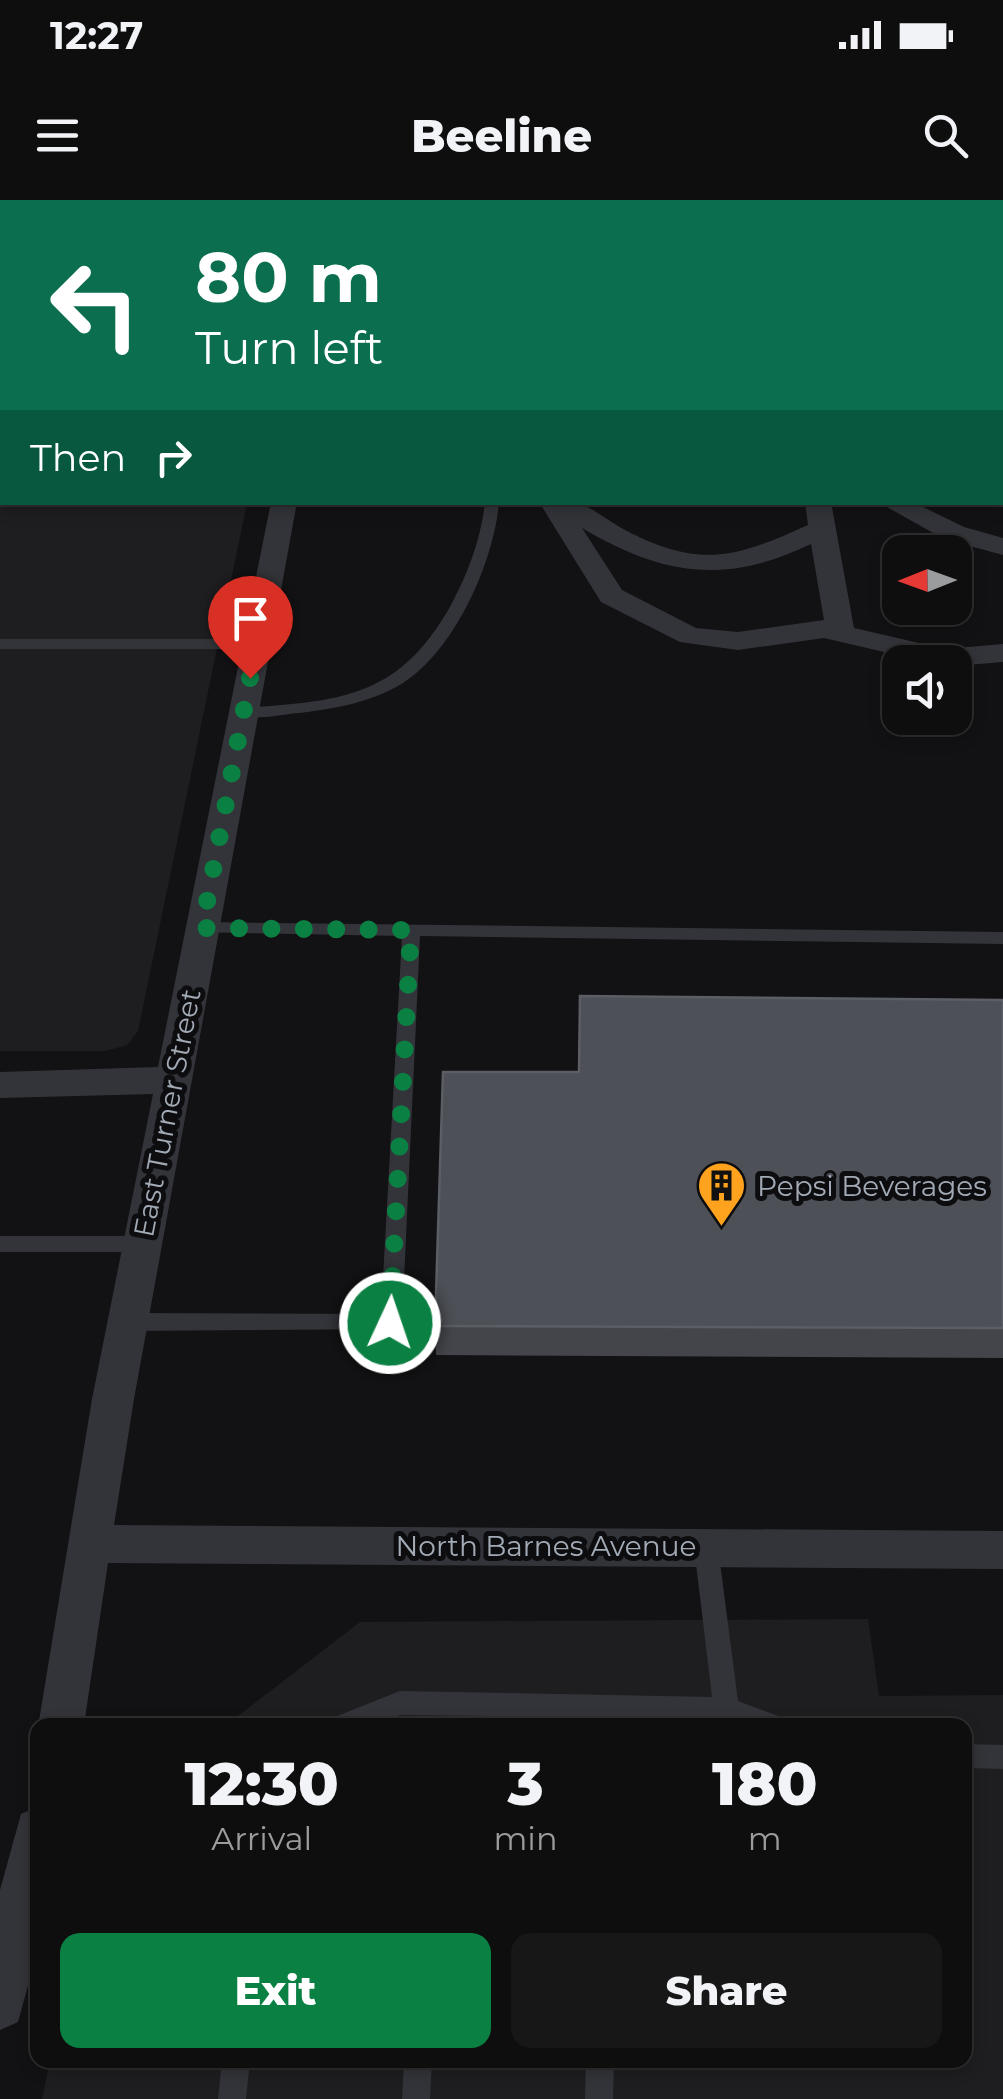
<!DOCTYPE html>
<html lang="en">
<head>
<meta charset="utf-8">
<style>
	:root { --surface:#0e0e0f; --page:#171718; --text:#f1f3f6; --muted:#9b9c9e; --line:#2e2e2f; --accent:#0b8043 }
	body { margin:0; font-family:Montserrat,sans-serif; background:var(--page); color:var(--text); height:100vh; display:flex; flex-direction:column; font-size:38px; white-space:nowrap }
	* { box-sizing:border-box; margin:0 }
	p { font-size:32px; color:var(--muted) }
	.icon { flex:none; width:55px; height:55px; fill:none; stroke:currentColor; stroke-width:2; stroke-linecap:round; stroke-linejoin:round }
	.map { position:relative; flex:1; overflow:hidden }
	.panel { position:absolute; left:30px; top:1518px; width:942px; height:350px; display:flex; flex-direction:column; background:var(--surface); border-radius:20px; box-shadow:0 5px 15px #0003,0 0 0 2px var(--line) }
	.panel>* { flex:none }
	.top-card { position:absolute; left:0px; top:0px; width:1005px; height:305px; box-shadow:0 5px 15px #0003,0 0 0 2px var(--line); background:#0b6e4f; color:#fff; overflow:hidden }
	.needle { width:65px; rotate:269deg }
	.controls { position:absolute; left:882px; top:335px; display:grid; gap:20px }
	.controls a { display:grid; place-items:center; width:90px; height:90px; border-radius:20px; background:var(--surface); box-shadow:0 5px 15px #0003,0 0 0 2px var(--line); font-size:50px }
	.pin { position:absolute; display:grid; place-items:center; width:85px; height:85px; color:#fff; margin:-102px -42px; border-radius:50% 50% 50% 0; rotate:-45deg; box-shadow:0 0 10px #0007 }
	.pin .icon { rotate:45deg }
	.me { position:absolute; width:110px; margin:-55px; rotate:3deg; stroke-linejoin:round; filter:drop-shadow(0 0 8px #0008) }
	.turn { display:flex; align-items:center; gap:35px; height:210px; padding:0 30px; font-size:45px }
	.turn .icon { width:130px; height:130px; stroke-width:2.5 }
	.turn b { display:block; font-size:70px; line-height:85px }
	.then { display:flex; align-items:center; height:95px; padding:0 30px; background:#0003; gap:20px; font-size:38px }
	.eta { display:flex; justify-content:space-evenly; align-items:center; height:170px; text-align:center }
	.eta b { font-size:60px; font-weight:800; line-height:70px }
	.cta { display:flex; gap:20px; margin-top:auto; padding:20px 30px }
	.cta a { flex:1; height:115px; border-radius:20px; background:var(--accent); color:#fff; font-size:40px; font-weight:800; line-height:115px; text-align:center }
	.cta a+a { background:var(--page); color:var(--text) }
	.status { display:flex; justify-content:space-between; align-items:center; height:70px; padding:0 50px; background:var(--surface); direction:ltr }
	.status svg { height:28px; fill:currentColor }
	header { display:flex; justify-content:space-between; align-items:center; height:130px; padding:0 30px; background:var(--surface); font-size:45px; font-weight:800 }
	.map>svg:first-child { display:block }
	.built { fill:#1e1e21 }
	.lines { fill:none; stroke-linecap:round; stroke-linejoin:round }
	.lane { fill:#333439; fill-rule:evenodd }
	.street { fill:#333439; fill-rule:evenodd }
	.wall { fill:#43454a }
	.building { fill:#4d5056; stroke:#5b5e65; stroke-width:2.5 }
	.route { stroke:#0b8043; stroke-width:18; stroke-dasharray:0 32.4 }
	.labels { text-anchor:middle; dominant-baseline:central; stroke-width:10; stroke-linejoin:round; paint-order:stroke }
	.street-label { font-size:28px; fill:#a2aab6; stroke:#0d0d0f }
	.poi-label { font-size:28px; fill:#a2aab6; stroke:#0d0d0f; text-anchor:start }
</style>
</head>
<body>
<div class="status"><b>12:27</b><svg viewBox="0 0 49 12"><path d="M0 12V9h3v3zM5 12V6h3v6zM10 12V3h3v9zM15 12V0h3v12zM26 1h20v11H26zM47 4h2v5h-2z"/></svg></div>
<header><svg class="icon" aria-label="menu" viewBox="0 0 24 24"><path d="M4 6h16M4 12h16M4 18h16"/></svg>Beeline<svg class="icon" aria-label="search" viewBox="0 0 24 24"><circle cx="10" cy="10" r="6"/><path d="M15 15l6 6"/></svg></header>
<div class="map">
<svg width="1003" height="1899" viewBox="0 0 1003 1899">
	<rect width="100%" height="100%" fill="#121214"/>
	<g class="built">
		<polygon points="0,0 1003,0 1003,95 1002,2 2,2 2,79"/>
		<polygon points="0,133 2,302 247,303 138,831 127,845 106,851 0,851"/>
		<polygon points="868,1419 879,1496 1003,1495 1003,1899 42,1899 50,1860 965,1860 965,1525 226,1525 360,1422"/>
	</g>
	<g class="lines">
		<g class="lane">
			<path d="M 485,302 L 499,302 C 494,362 455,450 403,483 C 372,502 335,509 299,513 C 279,515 257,520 237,516 L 235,513 L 243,508 C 341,501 399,498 451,405 C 468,373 481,339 485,302 Z"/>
			<polygon points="0,439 257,439 265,444 257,449 0,449"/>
			<polygon points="202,722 1003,732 1003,744 420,736 402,1123 399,1129 127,1131 119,1128 116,1122 119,1116 127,1113 381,1114 402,736 196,732 193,728 196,724"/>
			<polygon points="0,1036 142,1036 149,1038 152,1044 149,1050 142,1052 0,1052"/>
			<polygon points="706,1337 714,1340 718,1347 738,1501 781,1517 785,1525 611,1518 611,1525 585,1525 585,1517 400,1515 374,1525 331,1525 335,1517 400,1491 712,1497 694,1347 698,1340"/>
			<polygon points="965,1544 1003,1545 1003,1569 965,1568"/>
			<polygon points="222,1860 250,1860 246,1899 218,1899"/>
			<polygon points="404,1860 432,1860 430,1899 402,1899"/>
			<polygon points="586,1860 614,1860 613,1899 585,1899"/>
		</g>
		<g class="street">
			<polygon points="752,0 774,0 774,2 753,2"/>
			<polygon points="271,302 297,302 134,1199 114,1325 1003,1331 1003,1369 108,1363 84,1525 38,1527 92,1199 153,894 0,898 0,872 158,867"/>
			<path d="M 539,302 C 550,302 567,299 578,303 C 593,308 610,322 625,330 C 700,369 735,358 808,325 L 805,302 L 831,302 L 854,428 L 945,449 L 1003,444 L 1003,462 L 955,466 L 955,462 L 927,462 L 824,438 L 738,450 L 680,442 L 601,402 ZM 582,328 C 663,376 726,385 811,344 L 824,420 L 738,432 L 696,428 L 622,390 Z"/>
			<polygon points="878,302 913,302 964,327 1003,338 1003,355 944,339"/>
			<polygon points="38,1607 38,1749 18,1822 0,1830 0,1690 21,1614"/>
		</g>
	</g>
	<polygon class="wall" points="580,796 1003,800 1003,1158 436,1155 435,1126 578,872"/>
	<polygon class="building" points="580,796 1003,800 1003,1128 435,1126 443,872 579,872"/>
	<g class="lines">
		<polyline class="route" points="250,478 202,728 411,730 390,1123"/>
	</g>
	<defs>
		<symbol id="building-pin" viewBox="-11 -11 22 30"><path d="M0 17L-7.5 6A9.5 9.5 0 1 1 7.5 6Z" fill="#ffa31f" stroke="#0d0d0f"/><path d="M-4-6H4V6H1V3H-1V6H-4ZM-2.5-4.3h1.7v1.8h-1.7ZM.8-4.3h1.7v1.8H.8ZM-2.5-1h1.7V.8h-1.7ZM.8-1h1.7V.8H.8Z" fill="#111"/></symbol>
	</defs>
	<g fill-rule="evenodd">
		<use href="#building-pin" x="694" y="958" width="55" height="75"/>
	</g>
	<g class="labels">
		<g class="street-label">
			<text transform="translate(167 913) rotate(-79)">East Turner Street</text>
			<text x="546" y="1346">North Barnes Avenue</text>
		</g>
		<g class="poi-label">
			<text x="757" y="986">Pepsi Beverages</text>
		</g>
	</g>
</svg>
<div class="controls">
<a><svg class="needle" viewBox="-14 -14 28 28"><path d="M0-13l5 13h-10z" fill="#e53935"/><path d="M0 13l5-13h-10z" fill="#9b9c9e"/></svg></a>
<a><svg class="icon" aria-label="sound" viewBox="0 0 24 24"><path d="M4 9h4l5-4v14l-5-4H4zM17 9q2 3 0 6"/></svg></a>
</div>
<div class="pin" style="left:250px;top:478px;background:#d93025"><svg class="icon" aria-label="arrive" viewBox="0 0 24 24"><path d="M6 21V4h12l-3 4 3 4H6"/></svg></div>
<svg class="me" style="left:390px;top:1123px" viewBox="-20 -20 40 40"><circle r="17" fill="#0b8043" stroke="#fff" stroke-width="3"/><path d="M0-11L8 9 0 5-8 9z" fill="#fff"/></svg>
<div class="top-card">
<div class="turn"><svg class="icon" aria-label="left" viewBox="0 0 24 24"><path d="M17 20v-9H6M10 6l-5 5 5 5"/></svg><div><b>80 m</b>Turn left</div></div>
<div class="then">Then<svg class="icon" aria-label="right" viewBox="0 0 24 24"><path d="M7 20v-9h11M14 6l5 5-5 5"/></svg></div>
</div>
<section class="panel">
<div class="eta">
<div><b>12:30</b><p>Arrival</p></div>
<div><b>3</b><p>min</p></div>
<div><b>180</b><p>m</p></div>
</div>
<div class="cta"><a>Exit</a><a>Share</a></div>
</section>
</div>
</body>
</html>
